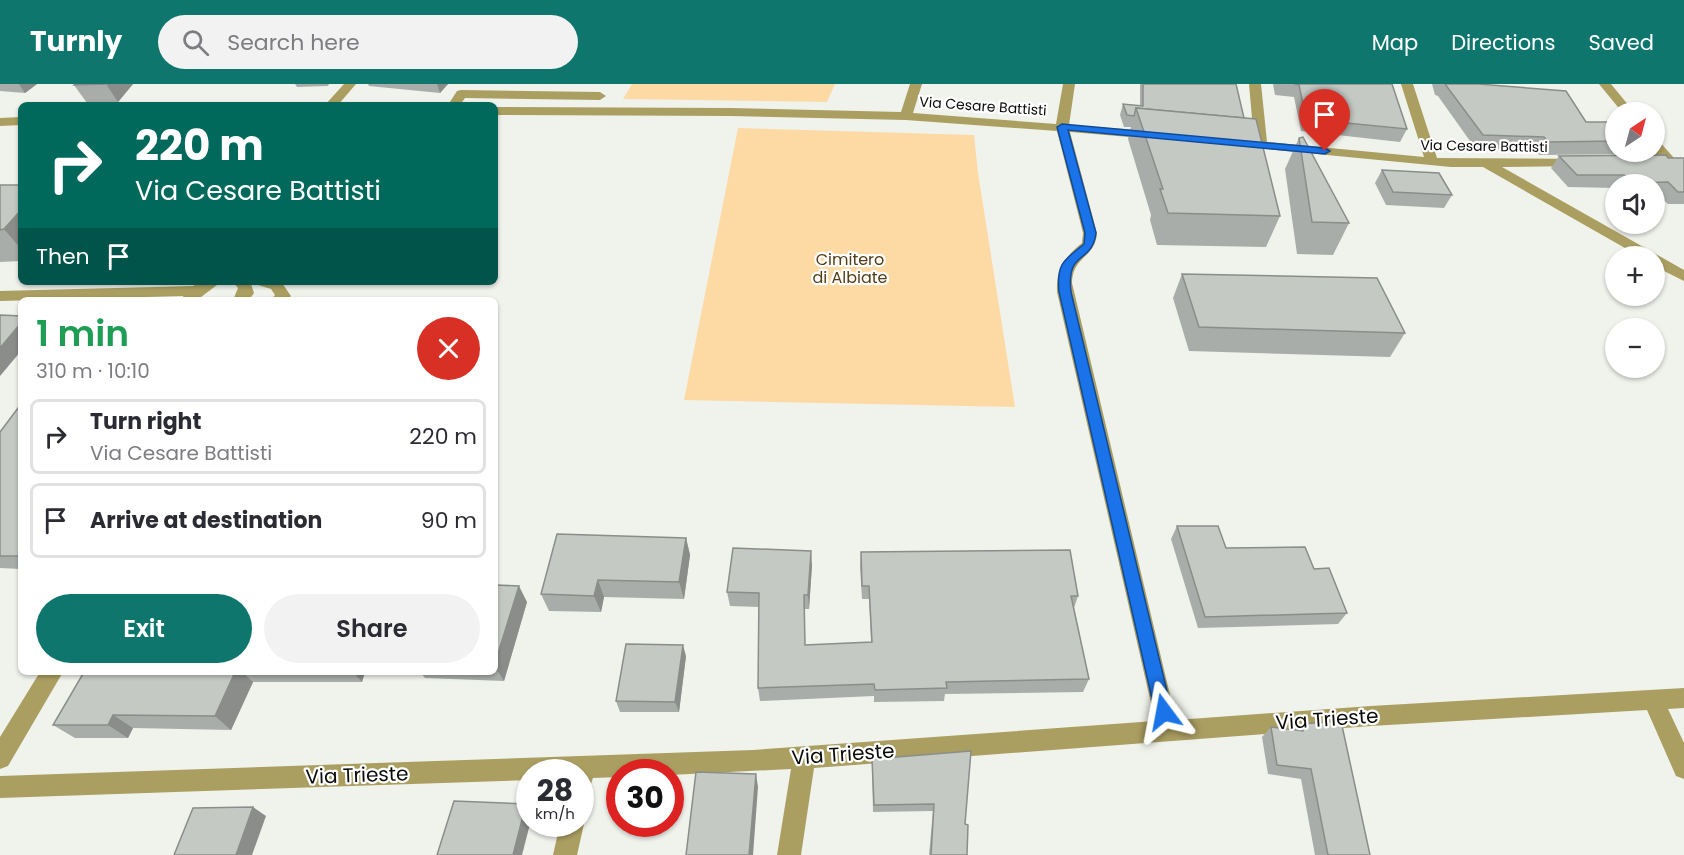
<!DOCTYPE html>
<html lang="en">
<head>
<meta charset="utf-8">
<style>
	:root { --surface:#fff; --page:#f2f2f3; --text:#2b2b33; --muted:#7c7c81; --line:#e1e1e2; --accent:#0f766e }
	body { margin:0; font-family:Poppins,sans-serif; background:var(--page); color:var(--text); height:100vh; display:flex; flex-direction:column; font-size:22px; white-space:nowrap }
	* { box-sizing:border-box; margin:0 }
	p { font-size:20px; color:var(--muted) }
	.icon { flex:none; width:33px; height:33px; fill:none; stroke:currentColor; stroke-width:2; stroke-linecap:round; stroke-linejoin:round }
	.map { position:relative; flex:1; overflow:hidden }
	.panel { position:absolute; left:18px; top:213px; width:480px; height:378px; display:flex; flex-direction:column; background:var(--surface); border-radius:9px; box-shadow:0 2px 4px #0004 }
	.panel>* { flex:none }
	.hud { position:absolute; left:18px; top:18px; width:480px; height:183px; border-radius:9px; box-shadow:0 2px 4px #0004; background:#00695c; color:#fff; overflow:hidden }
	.needle { width:39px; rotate:36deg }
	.buttons { position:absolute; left:1605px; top:18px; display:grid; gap:12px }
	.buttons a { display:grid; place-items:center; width:60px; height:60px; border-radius:50%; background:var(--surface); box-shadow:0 2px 4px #0004; font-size:30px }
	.speed { position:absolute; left:516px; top:675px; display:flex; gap:12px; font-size:30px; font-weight:700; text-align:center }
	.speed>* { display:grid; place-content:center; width:78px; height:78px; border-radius:50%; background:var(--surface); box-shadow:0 2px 4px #0004; line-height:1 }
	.speed small { font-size:15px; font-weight:400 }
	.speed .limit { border:9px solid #d22; background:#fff; color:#111 }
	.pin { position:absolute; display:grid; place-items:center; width:51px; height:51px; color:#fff; margin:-62px -26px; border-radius:50% 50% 50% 0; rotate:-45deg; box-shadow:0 0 6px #0007 }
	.pin .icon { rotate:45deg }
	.me { position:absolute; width:66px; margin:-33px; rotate:347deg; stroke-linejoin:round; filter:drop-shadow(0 0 4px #0008) }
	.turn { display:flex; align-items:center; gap:21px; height:126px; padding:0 18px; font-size:27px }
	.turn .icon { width:78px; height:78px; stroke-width:2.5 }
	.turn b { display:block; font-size:42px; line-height:51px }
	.then { display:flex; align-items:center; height:57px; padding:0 18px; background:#0003; gap:12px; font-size:22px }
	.round { display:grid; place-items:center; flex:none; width:63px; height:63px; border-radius:32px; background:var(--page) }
	.overview { display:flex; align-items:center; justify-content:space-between; height:102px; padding:0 18px }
	h1 { font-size:36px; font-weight:600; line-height:45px; color:#1e9e55 }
	.cta { display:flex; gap:12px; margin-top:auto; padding:12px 18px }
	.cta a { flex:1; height:69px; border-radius:36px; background:var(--accent); color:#fff; font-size:24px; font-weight:600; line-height:69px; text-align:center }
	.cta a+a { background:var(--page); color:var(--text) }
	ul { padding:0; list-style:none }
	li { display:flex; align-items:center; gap:18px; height:75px; margin:0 12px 9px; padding:0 6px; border:3px solid var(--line); border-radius:9px }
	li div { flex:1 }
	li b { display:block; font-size:22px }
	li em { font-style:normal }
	header { display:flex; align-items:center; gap:36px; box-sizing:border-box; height:84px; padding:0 30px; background:var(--accent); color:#fff }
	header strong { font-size:28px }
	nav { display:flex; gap:33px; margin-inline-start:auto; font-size:21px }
	.search { width:420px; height:54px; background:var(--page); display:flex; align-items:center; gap:15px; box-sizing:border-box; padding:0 21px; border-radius:33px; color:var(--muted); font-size:22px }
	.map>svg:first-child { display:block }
	.green { fill:#fddaa4 }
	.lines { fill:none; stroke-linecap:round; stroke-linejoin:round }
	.minor { fill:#ab9e61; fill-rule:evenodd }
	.wall { fill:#a9ada9 }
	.shaded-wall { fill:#8a8d89 }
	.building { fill:#c5c9c4; stroke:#8a8d89; stroke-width:1.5 }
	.route { fill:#1a73e8; stroke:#114b97; stroke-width:1.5 }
	.labels { text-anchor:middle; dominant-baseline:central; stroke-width:4.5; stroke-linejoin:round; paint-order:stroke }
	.far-street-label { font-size:14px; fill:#0b0b0a; stroke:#fff }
	.park-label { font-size:16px; fill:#533d17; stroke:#fff }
	.near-street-label { font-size:20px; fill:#0b0b0a; stroke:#fff }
</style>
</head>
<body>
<header>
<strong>Turnly</strong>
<div class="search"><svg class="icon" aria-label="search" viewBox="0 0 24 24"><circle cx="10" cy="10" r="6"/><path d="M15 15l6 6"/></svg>Search here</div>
<nav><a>Map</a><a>Directions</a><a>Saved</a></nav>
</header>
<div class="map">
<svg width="1684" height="771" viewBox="0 0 1684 771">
	<rect width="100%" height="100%" fill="#f0f2ec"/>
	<g class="green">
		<polygon points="632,0 835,0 827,18 623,15"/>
		<polygon points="738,44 974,51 978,89 1015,323 684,316"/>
	</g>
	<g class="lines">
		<g class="minor">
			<polygon points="344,0 356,0 338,21 325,21"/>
			<path d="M 910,0 L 922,0 L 913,29 L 1056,40 L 1063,0 L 1075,0 L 1069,41 L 1153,47 L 1159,51 L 1153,55 L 1070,48 L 1097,149 C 1095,175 1073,171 1072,199 L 1176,636 L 1371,622 L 1684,604 L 1684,624 L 1668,625 L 1684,659 L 1684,695 L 1676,692 L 1647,626 L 1371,642 L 814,684 L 801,771 L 777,771 L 791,685 L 670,691 L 670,688 L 620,688 L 620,693 L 593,694 L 588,709 L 580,712 L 580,688 L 530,688 L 530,696 L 0,714 L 0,692 L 753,666 L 1155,637 L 1057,208 C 1056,185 1064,174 1082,159 L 1083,149 L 1057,47 L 906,36 L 730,32 L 495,31 L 495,23 L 730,24 L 901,28 Z"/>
			<polygon points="1249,0 1261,0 1267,58 1424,73 1401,0 1413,0 1437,74 1585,75 1587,78 1585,81 1580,82 1502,83 1684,186 1684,197 1654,182 1654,172 1639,172 1483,83 1451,83 1235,62 1234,59 1235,56 1254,57"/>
			<polygon points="1599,0 1611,0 1634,28 1622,28"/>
			<polygon points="461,6 600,8 606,12 600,16 465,14 460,21 448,21 457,7"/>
			<polygon points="21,33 21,41 0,42 0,34"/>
			<polygon points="1654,56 1659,57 1674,74 1676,77 1674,80 1664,80 1654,68"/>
			<polygon points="201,198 221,198 197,216 184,216 183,212 0,217 0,207 193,202"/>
			<polygon points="233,198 251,200 254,209 249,216 233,216 238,204"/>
			<polygon points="255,198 282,199 291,212 288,216 271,216 275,211 271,205 258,201"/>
			<polygon points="40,588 63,588 8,682 0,685 0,653"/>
			<polygon points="580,732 584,740 577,771 553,771 560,740 580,740"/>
		</g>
	</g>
	<g class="wall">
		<polygon points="0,0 37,0 25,9 0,7"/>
		<polygon points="75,0 133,0 118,18 87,19 74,1"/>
		<polygon points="295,0 329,0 328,2 297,3"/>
		<polygon points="368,0 448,0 440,9 369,2"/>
		<polygon points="1140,0 1236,0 1244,34 1280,132 1266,163 1157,161 1150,136 1151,131 1128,55 1131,43 1124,43 1120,31 1123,20 1140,22"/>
		<polygon points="1273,0 1392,0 1407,45 1400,58 1301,47 1294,13 1275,11"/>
		<polygon points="1432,0 1478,0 1586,38 1616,38 1616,68 1646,68 1644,70 1539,71 1536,66 1475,64 1438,12 1435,11"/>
		<polygon points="1299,54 1349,139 1333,171 1297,170 1285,85"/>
		<polygon points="1559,72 1684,74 1684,120 1668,120 1658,111 1654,111 1654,100 1616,100 1616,104 1568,103 1551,84"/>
		<polygon points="1382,86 1452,111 1444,124 1386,121 1375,99"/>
		<polygon points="0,101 21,101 21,177 0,178"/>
		<polygon points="1182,190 1405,249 1390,273 1189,267 1173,214"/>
		<polygon points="21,320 21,485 0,484 0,348"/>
		<polygon points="1177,442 1226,464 1347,529 1338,540 1198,544 1171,455"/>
		<polygon points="686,454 690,471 684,515 604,513 601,528 549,527 541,510"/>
		<polygon points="861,468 1078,512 1074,524 1089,595 1083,608 945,610 944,617 874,618 874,612 760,617 758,604 759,523 730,522 727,508 812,481 809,525 805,525 805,561 871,558 869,515 862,515 860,482"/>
		<polygon points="495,501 527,518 504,597 425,594 420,588 495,588"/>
		<polygon points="686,572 679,628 620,628 616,617"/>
		<polygon points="84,588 365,588 362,598 253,598 231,646 133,644 128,654 75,654 53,641"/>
		<polygon points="1302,640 1370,771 1315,771 1301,695 1268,690 1262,653 1271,643 1296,646"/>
		<polygon points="872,675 965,740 967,771 929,771 933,727 873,728"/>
	</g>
	<g class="shaded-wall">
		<polygon points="19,0 37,0 25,9"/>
		<polygon points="106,0 133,0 118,18"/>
		<polygon points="437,0 448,0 440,9"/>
		<polygon points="21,126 21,165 4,145"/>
		<polygon points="21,239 21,267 0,292 0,264"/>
		<polygon points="686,454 690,471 684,515 679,498"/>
		<polygon points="811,467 812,481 809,525 808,511"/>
		<polygon points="598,496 604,513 601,528 594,512"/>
		<polygon points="519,502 527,518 504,597 495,583 495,579"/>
		<polygon points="683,561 686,572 679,628 675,618"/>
		<polygon points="235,588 242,588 253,598 231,646 215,632"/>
		<polygon points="353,588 365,588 362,598"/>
		<polygon points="113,631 133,644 128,654 108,641"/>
		<polygon points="756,690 758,703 753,771 749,771"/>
		<polygon points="526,720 530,724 530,740 522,771 513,771"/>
		<polygon points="253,723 266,732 252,771 236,771"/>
	</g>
	<g class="building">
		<polygon points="75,0 106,0 74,1"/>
		<polygon points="1143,0 1236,0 1244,34 1136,24 1134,32 1127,31 1123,20 1143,22"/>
		<polygon points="1294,0 1392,0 1407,45 1306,35 1299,1"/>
		<polygon points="1445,0 1478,0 1566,7 1586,38 1616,38 1616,57 1548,58 1544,53 1483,51"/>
		<polygon points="1136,24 1256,35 1280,132 1168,129 1160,105 1163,105"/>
		<polygon points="1303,53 1349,139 1312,138 1299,54"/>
		<polygon points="1666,71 1668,74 1684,74 1684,108 1678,108 1668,98 1631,99 1624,91 1577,91 1559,72"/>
		<polygon points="1382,86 1439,89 1452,111 1393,108"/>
		<polygon points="0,101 21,101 21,126 4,145 0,146"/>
		<polygon points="1182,190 1377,194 1405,249 1199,243"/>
		<polygon points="0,231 21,232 21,239 0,264"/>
		<polygon points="21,320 21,472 0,472 0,348"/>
		<polygon points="1177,442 1218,442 1226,464 1305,463 1314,485 1329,484 1347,529 1205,533"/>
		<polygon points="557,450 686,454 679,498 598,496 594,512 541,510"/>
		<polygon points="733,464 811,467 808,511 804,511 805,561 872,558 869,502 862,502 861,468 1070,466 1078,512 1071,512 1089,595 946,598 947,604 875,606 874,600 758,604 759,509 727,508"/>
		<polygon points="495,501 519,502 495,579"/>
		<polygon points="626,560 683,561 675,618 616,617"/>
		<polygon points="84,588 235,588 215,632 113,631 108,641 53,641"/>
		<polygon points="1341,637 1370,771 1328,771 1311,685 1277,681 1271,643 1303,647 1302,640"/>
		<polygon points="971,667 965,740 968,741 967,771 931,771 934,720 874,721 872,675"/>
		<polygon points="696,688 756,690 749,771 686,771"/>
		<polygon points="454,717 526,720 513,771 437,771"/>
		<polygon points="253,723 236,771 174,771 193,724"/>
	</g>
	<path class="route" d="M 1062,40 L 1325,64 L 1330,67 L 1325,70 L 1068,46 L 1096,149 C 1092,181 1066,165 1071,208 L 1172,628 L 1170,634 L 1164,636 L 1158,634 L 1155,628 L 1059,208 C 1056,180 1064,176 1084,160 L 1085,149 L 1057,43 Z"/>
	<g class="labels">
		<g class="far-street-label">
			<text transform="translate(983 22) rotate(4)">Via Cesare Battisti</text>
			<text transform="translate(1484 62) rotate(1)">Via Cesare Battisti</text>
		</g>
		<g class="park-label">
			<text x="850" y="175">Cimitero<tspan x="850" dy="18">di Albiate</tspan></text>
		</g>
		<g class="near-street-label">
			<text transform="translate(1327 635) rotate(-4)">Via Trieste</text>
			<text transform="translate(843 670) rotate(-4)">Via Trieste</text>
			<text transform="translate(357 691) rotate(-2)">Via Trieste</text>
		</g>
	</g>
</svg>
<div class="buttons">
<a><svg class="needle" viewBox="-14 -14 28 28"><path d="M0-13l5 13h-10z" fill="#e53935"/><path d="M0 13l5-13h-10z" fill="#7c7c81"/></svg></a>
<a><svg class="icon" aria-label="sound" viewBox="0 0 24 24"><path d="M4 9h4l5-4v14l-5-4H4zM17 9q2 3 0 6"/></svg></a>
<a>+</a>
<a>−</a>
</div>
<div class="speed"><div>28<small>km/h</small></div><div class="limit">30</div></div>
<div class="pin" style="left:1325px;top:67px;background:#d93025"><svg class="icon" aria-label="arrive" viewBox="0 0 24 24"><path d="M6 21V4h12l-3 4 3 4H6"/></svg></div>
<svg class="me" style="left:1164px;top:628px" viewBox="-20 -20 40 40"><path d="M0-17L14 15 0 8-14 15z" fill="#1a73e8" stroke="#fff" stroke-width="4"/></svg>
<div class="hud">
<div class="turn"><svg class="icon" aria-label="right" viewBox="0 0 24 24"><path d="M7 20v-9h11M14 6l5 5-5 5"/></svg><div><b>220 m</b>Via Cesare Battisti</div></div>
<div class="then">Then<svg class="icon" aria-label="arrive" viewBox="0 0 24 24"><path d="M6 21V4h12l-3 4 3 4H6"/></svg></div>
</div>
<section class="panel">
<div class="overview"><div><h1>1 min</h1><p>310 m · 10:10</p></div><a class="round" style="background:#d93025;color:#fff"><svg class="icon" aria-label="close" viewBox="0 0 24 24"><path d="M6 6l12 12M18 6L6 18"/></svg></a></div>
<ul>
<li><svg class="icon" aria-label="right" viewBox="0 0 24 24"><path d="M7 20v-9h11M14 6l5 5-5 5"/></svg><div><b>Turn right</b><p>Via Cesare Battisti</p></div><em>220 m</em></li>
<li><svg class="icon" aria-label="arrive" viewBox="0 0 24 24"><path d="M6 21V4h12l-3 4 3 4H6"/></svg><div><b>Arrive at destination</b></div><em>90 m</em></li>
</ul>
<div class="cta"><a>Exit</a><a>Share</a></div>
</section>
</div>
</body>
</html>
